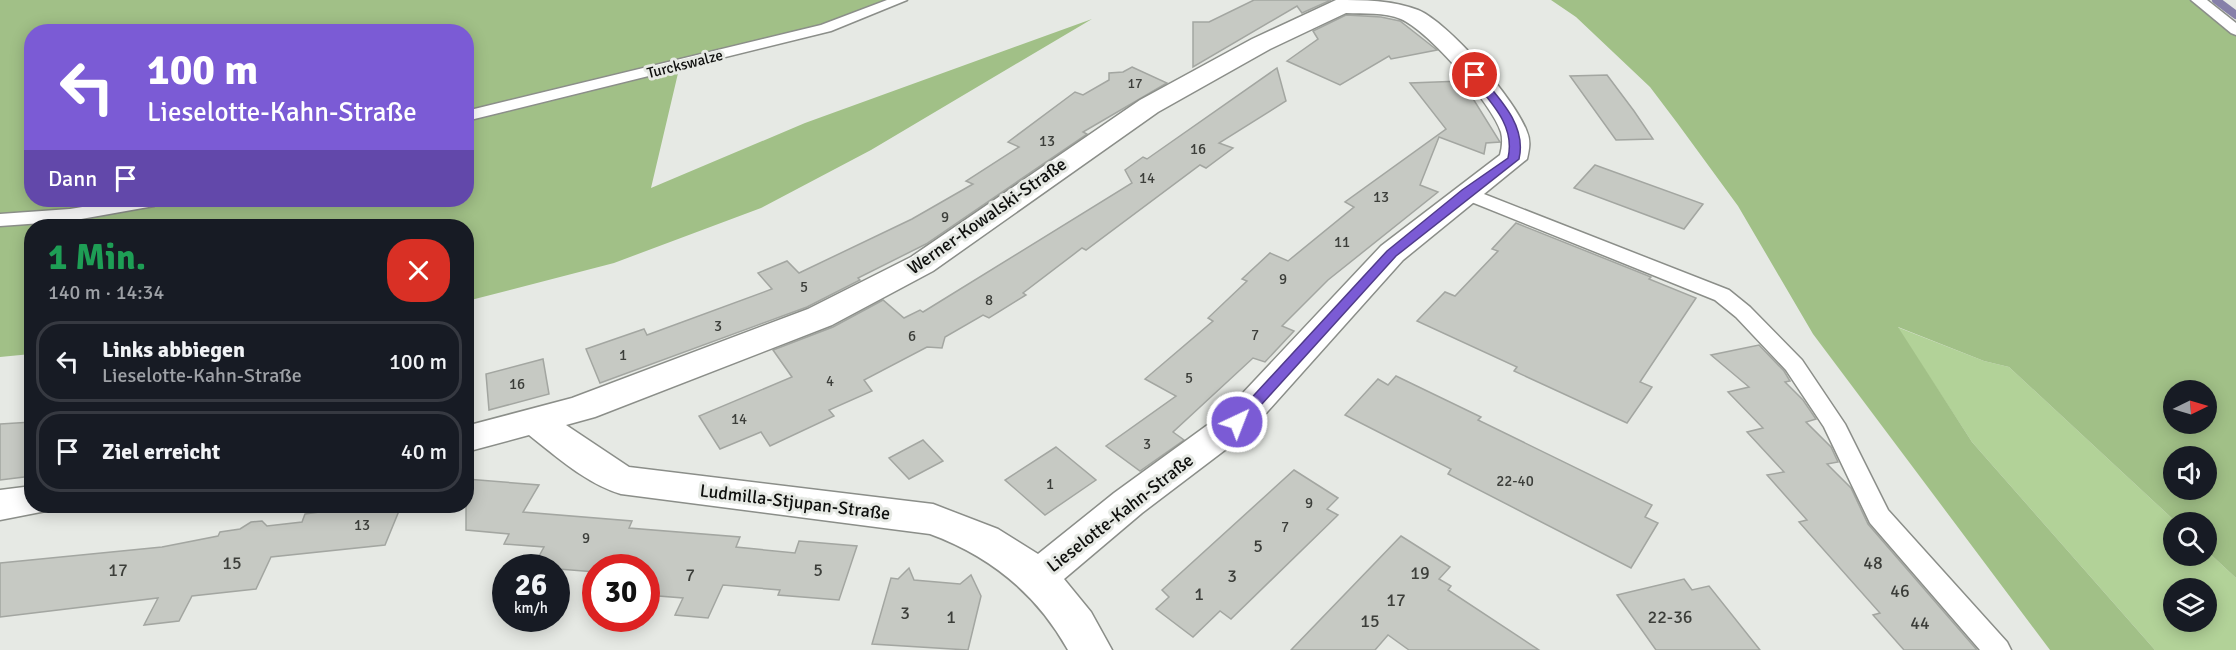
<!DOCTYPE html>
<html lang="de">
<head>
<meta charset="utf-8">
<style>
	:root { --surface:#171b24; --page:#242831; --text:#f1f3f6; --muted:#9ea1a6; --line:#363941 }
	body { margin:0; font-family:Signika,sans-serif; background:var(--page); color:var(--text); height:100vh; display:flex; flex-direction:column; font-size:22px; white-space:nowrap }
	* { box-sizing:border-box; margin:0 }
	p { font-size:20px; color:var(--muted) }
	.icon { flex:none; width:33px; height:33px; fill:none; stroke:currentColor; stroke-width:2; stroke-linecap:round; stroke-linejoin:round }
	.map { position:relative; flex:1; overflow:hidden }
	.side { position:absolute; left:24px; top:219px; width:450px; height:294px; display:flex; flex-direction:column; background:var(--surface); border-radius:24px; box-shadow:0 3px 15px #0003 }
	.side>* { flex:none }
	.top-card { position:absolute; left:24px; top:24px; width:450px; height:183px; border-radius:24px; box-shadow:0 3px 15px #0003; background:#7b5bd5; color:#fff; overflow:hidden }
	.needle { width:39px; rotate:85deg }
	.fabs { position:absolute; left:2163px; top:380px; display:grid; gap:12px }
	.fabs a { display:grid; place-items:center; width:54px; height:54px; border-radius:50%; background:var(--surface); box-shadow:0 3px 15px #0003; font-size:30px }
	.speed { position:absolute; left:492px; top:554px; display:flex; gap:12px; font-size:30px; font-weight:700; text-align:center }
	.speed>* { display:grid; place-content:center; width:78px; height:78px; border-radius:50%; background:var(--surface); box-shadow:0 3px 15px #0003; line-height:1 }
	.speed small { font-size:15px; font-weight:400 }
	.speed .limit { border:9px solid #d22; background:#fff; color:#111 }
	.pin { position:absolute; display:grid; place-items:center; width:51px; height:51px; color:#fff; margin:-26px; border:3px solid #fff; border-radius:50%; box-shadow:0 2px 6px #0007 }
	.me { position:absolute; width:66px; margin:-33px; rotate:43deg; stroke-linejoin:round; filter:drop-shadow(0 0 4px #0008) }
	.turn { display:flex; align-items:center; gap:21px; height:126px; padding:0 24px; font-size:27px }
	.turn .icon { width:78px; height:78px; stroke-width:2.5 }
	.turn b { display:block; font-size:42px; line-height:51px }
	.then { display:flex; align-items:center; height:57px; padding:0 24px; background:#0003; gap:12px; font-size:22px }
	.round { display:grid; place-items:center; flex:none; width:63px; height:63px; border-radius:24px; background:var(--page) }
	.headline { display:flex; align-items:center; justify-content:space-between; height:102px; padding:0 24px }
	h1 { font-size:36px; font-weight:700; line-height:45px; color:#1e9e55 }
	ul { padding:0; list-style:none }
	li { display:flex; align-items:center; gap:18px; height:81px; margin:0 12px 9px; padding:0 12px; border:3px solid var(--line); border-radius:24px }
	li div { flex:1 }
	li b { display:block; font-size:22px }
	li em { font-style:normal }
	.map>svg:first-child { display:block }
	.green { fill:#b2d298; fill-rule:evenodd }
	.forest { fill:#a1c087; fill-rule:evenodd }
	.lines { fill:none; stroke-linecap:round; stroke-linejoin:round }
	.stream { stroke:#8680a9; stroke-width:8 }
	.building { fill:#c6c9c3; stroke:#a3a6a1; stroke-width:1.5 }
	.lane-casing { stroke:#8b8e89; stroke-width:3 }
	.street-casing { stroke:#8b8e89; stroke-width:3 }
	.lane { fill:#fff; fill-rule:evenodd }
	.street { fill:#fff; fill-rule:evenodd }
	.route { fill:#7b5bd5; stroke:#503b8a; stroke-width:1.5 }
	.labels { text-anchor:middle; dominant-baseline:central; stroke-width:6; stroke-linejoin:round; paint-order:stroke }
	.far-number-label { font-size:14px; fill:#3c3e3a }
	.far-street-label { font-size:15px; fill:#0e0f0d; stroke:#e6e9e4 }
	.number-label { font-size:15px; fill:#3c3e3a }
	.street-label { font-size:18px; fill:#0e0f0d; stroke:#e6e9e4 }
	.near-number-label { font-size:18px; fill:#3c3e3a }
</style>
</head>
<body>
<div class="map">
<svg width="2236" height="650" viewBox="0 0 2236 650">
	<rect width="100%" height="100%" fill="#e6e9e4"/>
	<path class="green" d="M 1897,327 L 1984,361 L 2009,367 L 2176,522 L 2174,555 L 2206,555 L 2207,551 L 2236,578 L 2236,650 L 2155,650 L 1972,442 ZM 2174,588 L 2206,588 L 2206,621 L 2174,621 Z"/>
	<g class="forest">
		<path d="M 0,0 L 908,0 L 837,28 L 679,69 L 651,188 L 805,123 L 1092,19 L 871,150 L 761,208 L 614,263 L 467,301 L 466,226 L 32,226 L 31,354 L 0,357 ZM 32,32 L 466,32 L 466,200 L 32,200 Z"/>
		<path d="M 1551,0 L 2191,0 L 2236,31 L 2236,578 L 2207,551 L 2206,522 L 2176,522 L 2009,367 L 1984,361 L 1898,327 L 1972,442 L 2155,650 L 2050,650 L 1813,334 L 1738,206 L 1678,124 L 1650,87 L 1576,17 ZM 2174,390 L 2206,390 L 2206,423 L 2174,423 ZM 2174,456 L 2206,456 L 2206,489 L 2174,489 Z"/>
	</g>
	<g class="lines">
		<polyline class="stream" points="2216,0 2236,15"/>
	</g>
	<g class="building">
		<polygon points="1254,0 1331,0 1302,13 1297,6 1193,67 1193,22 1209,22"/>
		<polygon points="1346,15 1381,17 1400,21 1437,50 1391,59 1389,56 1340,85 1287,61 1318,39 1313,31"/>
		<polygon points="1132,67 1167,83 1083,132 1087,134 926,244 858,278 860,280 807,307 600,383 586,349 644,329 647,335 772,289 758,273 787,261 799,273 912,219 973,184 966,181 1019,147 1008,142 1075,92 1083,95 1109,80 1109,73 1123,72"/>
		<polygon points="1277,68 1286,101 1219,143 1233,148 1206,168 1200,165 1086,250 1082,248 1023,293 1026,295 989,318 983,315 945,337 942,348 927,347 864,380 872,391 829,410 834,416 770,446 761,432 720,449 699,416 792,377 773,350 833,327 883,300 904,318 920,310 923,312 1132,183 1125,170 1143,157 1147,159"/>
		<polygon points="1607,75 1634,111 1653,139 1616,140 1570,76"/>
		<polygon points="1462,81 1500,142 1486,143 1484,154 1439,137 1420,185 1438,192 1328,280 1282,326 1294,331 1265,362 1253,358 1173,432 1184,440 1140,471 1106,446 1176,396 1145,379 1213,321 1208,318 1247,281 1242,279 1270,253 1288,261 1354,207 1345,202 1446,129 1410,83"/>
		<polygon points="1595,165 1703,204 1684,229 1574,188"/>
		<polygon points="1516,223 1651,277 1649,279 1696,298 1640,382 1652,387 1627,423 1514,371 1517,367 1417,321 1445,292 1455,296 1498,251 1492,249"/>
		<polygon points="1759,345 1784,371 1790,381 1785,382 1803,400 1816,419 1806,422 1831,447 1838,462 1827,464 1851,488 1868,524 1977,650 1904,650 1873,615 1880,613 1799,522 1807,520 1767,475 1784,472 1747,432 1763,428 1728,392 1749,387 1711,355"/>
		<polygon points="543,359 549,394 489,410 486,374"/>
		<polygon points="1396,376 1481,417 1478,420 1652,505 1645,517 1658,523 1631,568 1448,474 1451,469 1345,415 1378,379 1388,385"/>
		<polygon points="32,422 32,476 0,480 0,424"/>
		<polygon points="923,440 943,461 909,479 889,458"/>
		<polygon points="1056,447 1096,480 1045,515 1005,480"/>
		<polygon points="1294,470 1338,498 1327,509 1338,515 1231,619 1220,611 1193,637 1156,609 1169,597 1162,590"/>
		<polygon points="466,479 539,485 523,512 632,521 629,528 740,537 736,547 795,553 799,541 857,546 839,600 778,595 780,590 723,585 708,618 675,615 683,598 646,595 646,567 596,567 596,572 533,567 544,547 504,544 509,534 466,530"/>
		<polygon points="364,506 401,506 385,545 271,557 256,589 192,596 179,621 144,625 158,598 0,617 0,563 162,547 218,536 220,532 240,529 251,522 262,521 267,526 302,522 305,514"/>
		<polygon points="1401,536 1450,567 1439,579 1451,586 1448,590 1539,650 1409,650 1388,635 1375,650 1291,650"/>
		<polygon points="909,568 914,580 960,584 971,575 981,596 968,650 872,644 891,578 898,579"/>
		<polygon points="1684,579 1692,590 1709,586 1760,650 1656,650 1617,595"/>
	</g>
	<g class="lines">
		<defs>
			<g id="lane">
				<polygon points="887,0 907,0 831,31 466,121 466,111 821,25"/>
				<polygon points="2191,0 2207,0 2236,23 2236,35 2231,33"/>
				<polygon points="1466,187 1729,290 1750,307 1802,360 1845,424 1888,510 2007,642 2011,650 1980,650 1870,523 1824,427 1786,370 1736,317 1715,300 1459,197 1457,193 1459,189"/>
				<polygon points="125,200 163,200 154,206 70,221 0,226 0,214 70,209"/>
			</g>
			<g id="street">
				<path d="M 1336,0 C 1364,0 1392,0 1418,10 C 1449,23 1516,100 1527,132 C 1531,141 1529,150 1527,159 L 1403,260 L 1250,431 L 1142,513 L 1064,579 L 1091,612 L 1112,650 L 1068,650 C 1036,593 990,556 930,534 L 621,494 C 587,484 557,457 529,435 L 466,452 L 466,426 L 572,398 L 808,309 L 911,257 L 1140,100 L 1252,39 ZM 1346,13 C 1364,14 1384,12 1401,19 C 1429,31 1492,104 1501,132 C 1503,140 1502,148 1500,155 L 1381,246 L 1224,413 L 1114,493 L 1038,554 L 998,529 L 933,504 L 629,467 L 566,425 L 595,417 L 832,325 L 933,271 L 1158,112 L 1270,49 Z"/>
				<polygon points="32,486 32,506 49,506 46,511 0,520 0,490"/>
			</g>
		</defs>
		<use href="#lane" class="lane-casing"/>
		<use href="#street" class="street-casing"/>
		<use href="#lane" class="lane"/>
		<use href="#street" class="street"/>
	</g>
	<path class="route" d="M 1471,73 L 1478,73 C 1499,98 1527,125 1519,159 L 1396,256 L 1242,426 L 1232,426 L 1229,422 L 1232,419 L 1387,251 L 1462,190 L 1508,158 C 1516,124 1488,100 1469,75 Z"/>
	<g class="labels">
		<g class="far-number-label">
			<text x="1135" y="83">17</text>
		</g>
		<g class="far-street-label">
			<text transform="translate(685 64) rotate(-14)">Turckswalze</text>
		</g>
		<g class="number-label">
			<text x="1047" y="141">13</text>
			<text x="1198" y="149">16</text>
			<text x="1147" y="178">14</text>
			<text x="1381" y="197">13</text>
			<text x="945" y="217">9</text>
			<text x="1342" y="242">11</text>
			<text x="1283" y="279">9</text>
			<text x="804" y="287">5</text>
			<text x="989" y="300">8</text>
			<text x="718" y="326">3</text>
			<text x="1255" y="335">7</text>
			<text x="912" y="336">6</text>
			<text x="623" y="355">1</text>
			<text x="1189" y="378">5</text>
			<text x="830" y="381">4</text>
			<text x="517" y="384">16</text>
			<text x="739" y="419">14</text>
			<text x="1147" y="444">3</text>
			<text x="1515" y="481">22-40</text>
			<text x="1050" y="484">1</text>
			<text x="1309" y="503">9</text>
			<text x="362" y="525">13</text>
			<text x="1285" y="527">7</text>
			<text x="586" y="538">9</text>
		</g>
		<g class="street-label">
			<text transform="translate(987 216) rotate(-35)">Werner-Kowalski-Straße</text>
			<text transform="translate(795 502) rotate(7)">Ludmilla-Stjupan-Straße</text>
			<text transform="translate(1120 513) rotate(-38)">Lieselotte-Kahn-Straße</text>
		</g>
		<g class="near-number-label">
			<text x="1258" y="546">5</text>
			<text x="232" y="563">15</text>
			<text x="1873" y="563">48</text>
			<text x="118" y="570">17</text>
			<text x="818" y="570">5</text>
			<text x="1420" y="573">19</text>
			<text x="690" y="575">7</text>
			<text x="1232" y="576">3</text>
			<text x="1900" y="591">46</text>
			<text x="1199" y="594">1</text>
			<text x="1396" y="600">17</text>
			<text x="905" y="613">3</text>
			<text x="951" y="617">1</text>
			<text x="1670" y="617">22-36</text>
			<text x="1370" y="621">15</text>
			<text x="1920" y="623">44</text>
		</g>
	</g>
</svg>
<div class="fabs">
<a><svg class="needle" viewBox="-14 -14 28 28"><path d="M0-13l5 13h-10z" fill="#e53935"/><path d="M0 13l5-13h-10z" fill="#9ea1a6"/></svg></a>
<a><svg class="icon" aria-label="sound" viewBox="0 0 24 24"><path d="M4 9h4l5-4v14l-5-4H4zM17 9q2 3 0 6"/></svg></a>
<a><svg class="icon" aria-label="search" viewBox="0 0 24 24"><circle cx="10" cy="10" r="6"/><path d="M15 15l6 6"/></svg></a>
<a><svg class="icon" aria-label="layers" viewBox="0 0 24 24"><path d="M12 4l9 5-9 5-9-5zM3 14l9 5 9-5"/></svg></a>
</div>
<div class="speed"><div>26<small>km/h</small></div><div class="limit">30</div></div>
<div class="pin" style="left:1475px;top:75px;background:#d93025"><svg class="icon" aria-label="arrive" viewBox="0 0 24 24"><path d="M6 21V4h12l-3 4 3 4H6"/></svg></div>
<svg class="me" style="left:1237px;top:422px" viewBox="-20 -20 40 40"><circle r="17" fill="#7b5bd5" stroke="#fff" stroke-width="3"/><path d="M0-11L8 9 0 5-8 9z" fill="#fff"/></svg>
<div class="top-card">
<div class="turn"><svg class="icon" aria-label="left" viewBox="0 0 24 24"><path d="M17 20v-9H6M10 6l-5 5 5 5"/></svg><div><b>100 m</b>Lieselotte-Kahn-Straße</div></div>
<div class="then">Dann<svg class="icon" aria-label="arrive" viewBox="0 0 24 24"><path d="M6 21V4h12l-3 4 3 4H6"/></svg></div>
</div>
<section class="side">
<div class="headline"><div><h1>1 Min.</h1><p>140 m · 14:34</p></div><a class="round" style="background:#d93025;color:#fff"><svg class="icon" aria-label="close" viewBox="0 0 24 24"><path d="M6 6l12 12M18 6L6 18"/></svg></a></div>
<ul>
<li><svg class="icon" aria-label="left" viewBox="0 0 24 24"><path d="M17 20v-9H6M10 6l-5 5 5 5"/></svg><div><b>Links abbiegen</b><p>Lieselotte-Kahn-Straße</p></div><em>100 m</em></li>
<li><svg class="icon" aria-label="arrive" viewBox="0 0 24 24"><path d="M6 21V4h12l-3 4 3 4H6"/></svg><div><b>Ziel erreicht</b></div><em>40 m</em></li>
</ul>
</section>
</div>
</body>
</html>
